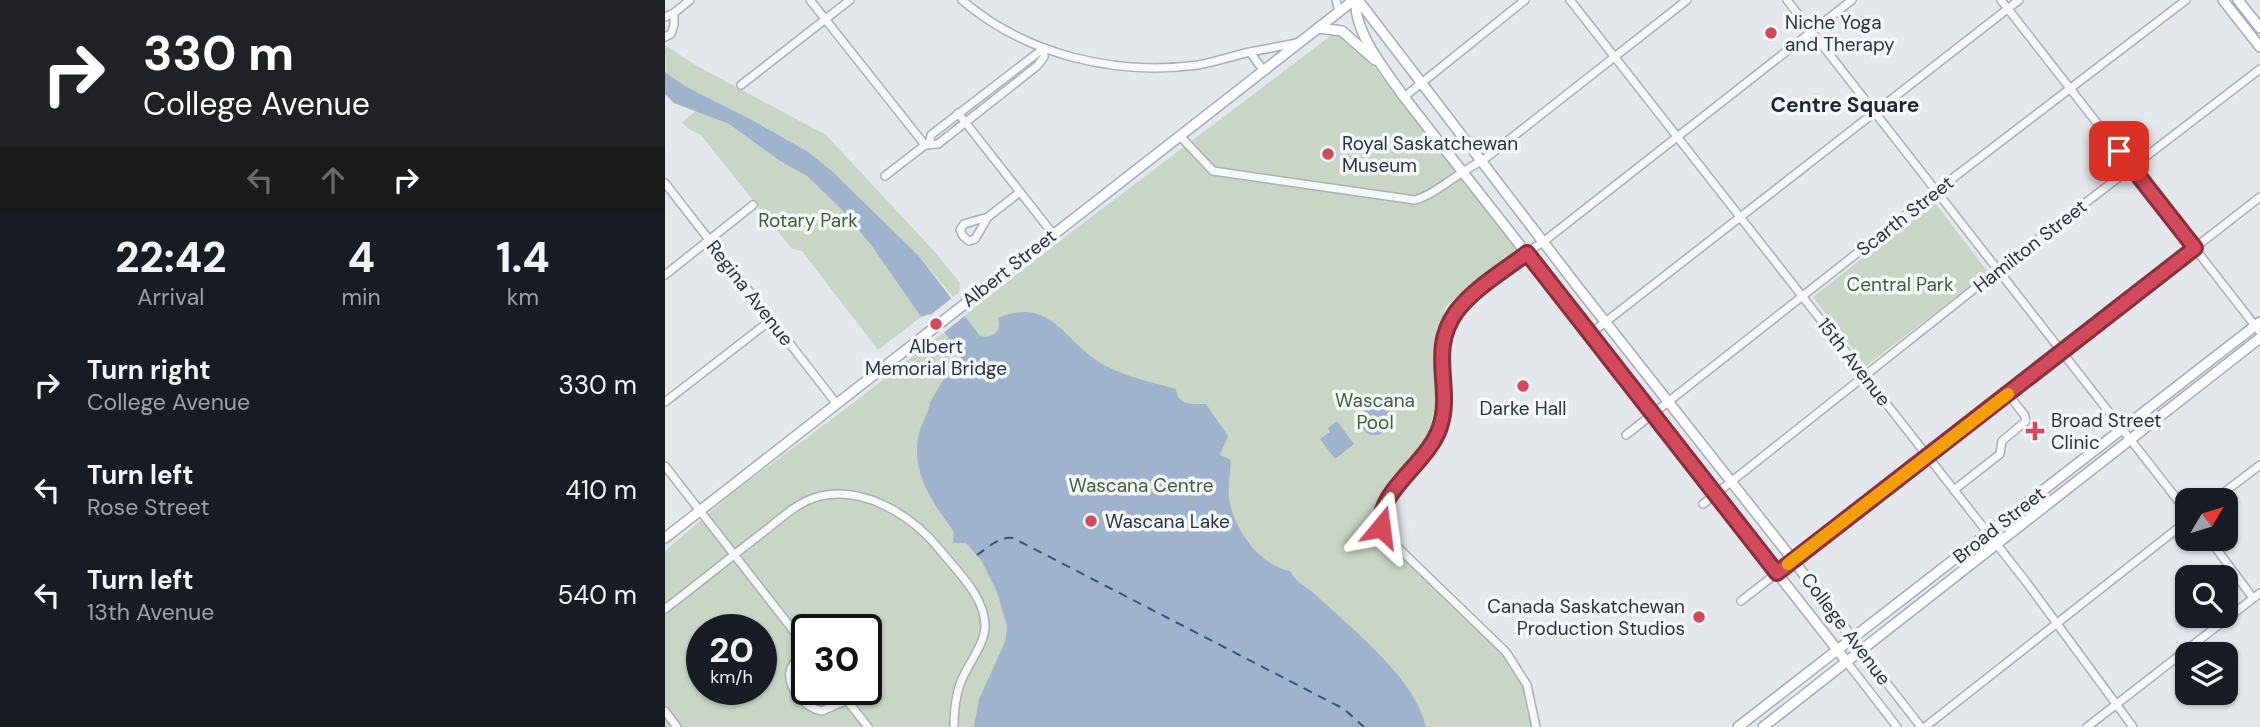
<!DOCTYPE html>
<html lang="en">
<head>
<meta charset="utf-8">
<style>
	:root { --surface:#171b24; --page:#242831; --text:#f1f3f6; --muted:#9ea1a6 }
	body { margin:0; font-family:"DM Sans",sans-serif; background:var(--page); color:var(--text); height:100vh; display:flex; flex-direction:column; font-size:26px; white-space:nowrap }
	* { box-sizing:border-box; margin:0 }
	p { font-size:23px; color:var(--muted) }
	.icon { flex:none; width:38px; height:38px; fill:none; stroke:currentColor; stroke-width:2; stroke-linecap:round; stroke-linejoin:round }
	.map { position:relative; flex:1; overflow:hidden }
	.panel { display:flex; flex-direction:column; background:var(--surface); width:665px }
	.panel>* { flex:none }
	.top-card { background:#202124; color:#fff; overflow:hidden }
	.needle { width:46px; rotate:52deg }
	.tools { position:absolute; left:1510px; top:488px; display:grid; gap:14px }
	.tools a { display:grid; place-items:center; width:63px; height:63px; border-radius:14px; background:var(--surface); box-shadow:0 2px 5px #0004; font-size:35px }
	.speed { position:absolute; left:21px; top:614px; display:flex; gap:14px; font-size:35px; font-weight:700; text-align:center }
	.speed>* { display:grid; place-content:center; width:91px; height:91px; border-radius:50%; background:var(--surface); box-shadow:0 2px 5px #0004; line-height:1 }
	.speed small { font-size:18px; font-weight:400 }
	.speed .limit { border:4px solid #111; border-radius:10px; background:#fff; color:#111 }
	.pin { position:absolute; display:grid; place-items:center; width:60px; height:60px; color:#fff; margin:-30px; border-radius:14px; box-shadow:0 4px 10px #0006 }
	.me { position:absolute; width:77px; margin:-38px; rotate:16deg; stroke-linejoin:round; filter:drop-shadow(0 0 5px #0008) }
	.turn { display:flex; align-items:center; gap:24px; height:147px; padding:0 28px; font-size:32px }
	.turn .icon { width:91px; height:91px; stroke-width:2.5 }
	.turn b { display:block; font-size:49px; line-height:60px }
	.lanes { display:flex; align-items:center; height:66px; padding:0 28px; background:#0003; justify-content:center; gap:35px; direction:ltr }
	.lanes .off { opacity:.35 }
	.eta { display:flex; justify-content:space-evenly; align-items:center; height:119px; text-align:center }
	.eta b { font-size:42px; font-weight:800; line-height:49px }
	ul { padding:0; list-style:none }
	li { display:flex; align-items:center; gap:21px; height:105px; padding:0 28px }
	li div { flex:1 }
	li b { display:block; font-size:26px }
	li em { font-style:normal }
	main { display:flex; flex:1; min-height:0 }
	.map>svg:first-child { display:block }
	.green { fill:#c9d6c5; fill-rule:evenodd }
	.water { fill:#9fb4cc }
	.pier { fill:#e4e7ec }
	.lines { fill:none; stroke-linecap:round; stroke-linejoin:round }
	.ferry { stroke:#34527a; stroke-width:2; stroke-dasharray:9 7; stroke-linecap:butt }
	.minor-casing { stroke:#a9aeb7; stroke-width:10 }
	.major-casing { stroke:#a3abb8; stroke-width:12 }
	.minor { stroke:#f7f8fa; stroke-width:7 }
	.major { stroke:#fff; stroke-width:9 }
	.route-casing { stroke:#882f3b; stroke-width:18 }
	.route { stroke:#d1495b; stroke-width:12 }
	.slow { stroke:#f59e0b; stroke-width:12 }
	.poi-dot { fill:#d1495b; stroke:#f4f6f9; stroke-width:2.5 }
	.labels { text-anchor:middle; dominant-baseline:central; stroke-width:7; stroke-linejoin:round; paint-order:stroke }
	.poi-label { font-size:19px; fill:#2b3445; stroke:#f4f6f9; text-anchor:start }
	.street-label { font-size:19px; fill:#2b3445; stroke:#f4f6f9 }
	.park-label { font-size:19px; fill:#3f6138; stroke:#f4f6f9 }
	.neighbourhood-label { font-size:21px; font-weight:bold; fill:#1d2536; stroke:#f4f6f9 }
</style>
</head>
<body>
<main>
<section class="panel">
<div class="top-card">
<div class="turn"><svg class="icon" aria-label="right" viewBox="0 0 24 24"><path d="M7 20v-9h11M14 6l5 5-5 5"/></svg><div><b>330 m</b>College Avenue</div></div>
<div class="lanes"><svg class="icon off" aria-label="left" viewBox="0 0 24 24"><path d="M17 20v-9H6M10 6l-5 5 5 5"/></svg><svg class="icon off" aria-label="ahead" viewBox="0 0 24 24"><path d="M12 20V5M6 11l6-6 6 6"/></svg><svg class="icon" aria-label="right" viewBox="0 0 24 24"><path d="M7 20v-9h11M14 6l5 5-5 5"/></svg></div>
</div>
<div class="eta">
<div><b>22:42</b><p>Arrival</p></div>
<div><b>4</b><p>min</p></div>
<div><b>1.4</b><p>km</p></div>
</div>
<ul>
<li><svg class="icon" aria-label="right" viewBox="0 0 24 24"><path d="M7 20v-9h11M14 6l5 5-5 5"/></svg><div><b>Turn right</b><p>College Avenue</p></div><em>330 m</em></li>
<li><svg class="icon" aria-label="left" viewBox="0 0 24 24"><path d="M17 20v-9H6M10 6l-5 5 5 5"/></svg><div><b>Turn left</b><p>Rose Street</p></div><em>410 m</em></li>
<li><svg class="icon" aria-label="left" viewBox="0 0 24 24"><path d="M17 20v-9H6M10 6l-5 5 5 5"/></svg><div><b>Turn left</b><p>13th Avenue</p></div><em>540 m</em></li>
</ul>
</section>
<div class="map">
<svg width="1595" height="727" viewBox="0 0 1595 727">
	<rect width="100%" height="100%" fill="#e4e7ec"/>
	<g class="green">
		<path d="M 668,34 L 677,36 L 711,69 L 854,249 L 781,306 L 768,348 L 772,392 L 759,463 L 727,497 L 718,516 L 724,536 L 843,651 L 855,667 L 863,685 L 874,719 L 873,727 L 0,727 L 0,551 L 70,491 L 187,404 L 388,246 ZM 37,630 L 96,630 L 96,690 L 37,690 ZM 142,630 L 201,630 L 201,690 L 142,690 Z"/>
		<polygon points="0,45 32,66 161,135 269,251 295,283 294,292 288,297 254,256 167,171 142,151 87,120 20,86 1,73"/>
		<polygon points="31,111 64,124 115,161 142,176 175,208 206,245 256,317 213,350 137,251 126,248 36,135 22,128 17,122"/>
		<polygon points="1269,202 1323,272 1201,366 1148,297"/>
	</g>
	<g class="water">
		<path d="M 0,72 L 20,86 L 87,120 L 142,151 L 167,171 L 254,256 L 315,336 C 328,339 337,331 333,318 C 387,295 400,344 439,365 C 461,377 487,382 511,389 C 513,406 527,404 541,404 L 563,436 L 555,455 L 566,460 C 565,472 563,486 564,498 C 568,528 595,566 625,571 C 630,582 644,588 652,596 C 688,630 750,678 761,727 L 309,727 L 314,699 L 336,651 L 341,638 L 342,626 L 332,592 L 316,560 L 301,543 L 288,543 L 289,532 C 268,503 247,475 253,438 C 255,425 265,411 265,402 L 289,362 L 295,360 L 296,354 L 265,314 L 256,317 L 206,245 L 175,208 L 142,176 L 115,161 L 64,124 L 9,103 L 0,94 Z"/>
		<polygon points="724,401 727,404 729,413 724,417 723,428 714,435 704,435 696,427 695,415 705,407 717,408 720,403"/>
		<polygon points="672,421 689,444 670,459 655,439 665,432 663,428"/>
	</g>
	<polygon class="pier" points="291,295 290,298 302,314 277,334 264,318 259,320"/>
	<g class="lines">
		<path class="ferry" d="M 312,555 C 323,548 334,536 348,538 L 679,709 L 699,727"/>
		<defs>
			<g id="minor">
				<polyline points="145,0 260,145"/>
				<path d="M 297,0 C 361,55 450,76 533,65 C 550,62 567,56 585,52 C 600,49 616,46 632,43"/>
				<polyline points="671,0 674,12"/>
				<polyline points="905,0 1362,583 1468,727"/>
				<polyline points="1122,0 1522,512"/>
				<polyline points="1336,0 1595,332"/>
				<polyline points="0,17 9,13 25,0"/>
				<polyline points="0,37 6,34 9,25 9,13"/>
				<polyline points="585,52 598,70"/>
				<polyline points="76,85 185,0"/>
				<polyline points="739,97 860,0"/>
				<polyline points="293,113 388,234"/>
				<path d="M 515,136 L 548,171 L 750,200 C 773,193 793,172 817,161 L 1022,0"/>
				<polyline points="264,144 266,135 379,48"/>
				<polyline points="220,176 260,145 273,144 372,66 379,57 379,48"/>
				<polyline points="0,183 171,403"/>
				<polyline points="323,217 310,239 304,241 298,236 295,230 299,224 323,217 355,192"/>
				<polyline points="0,275 88,205"/>
				<polyline points="925,334 1354,0"/>
				<polyline points="0,402 106,320"/>
				<polyline points="961,435 1271,191 1521,0"/>
				<path d="M 0,466 L 142,648 C 136,655 127,662 125,671 C 122,689 141,708 157,711 L 182,700"/>
				<polyline points="1289,490 1335,454 1337,441 1361,421 1360,416 1343,394"/>
				<polyline points="1549,500 1595,465"/>
				<polyline points="1038,504 1333,270 1595,69"/>
				<polyline points="1544,539 1588,598"/>
				<polyline points="1076,601 1595,197"/>
				<path d="M 0,609 C 34,583 67,556 101,530 C 115,519 131,504 149,498 C 196,483 247,515 275,550 C 292,571 321,598 320,627 C 319,644 306,660 299,675 C 291,690 289,710 289,727"/>
				<polyline points="1196,650 1256,727"/>
				<polyline points="1181,661 1232,727"/>
				<polyline points="174,690 203,727"/>
				<polyline points="0,711 12,727"/>
				<path d="M 871,727 L 862,685 L 841,652 L 721,536 C 701,497 755,471 770,438 C 790,395 762,356 790,313 C 804,292 856,256 878,242 L 1187,0"/>
				<polyline points="1260,727 1522,521"/>
				<polyline points="1422,727 1595,593"/>
			</g>
			<g id="major">
				<path d="M 691,0 C 688,32 721,71 739,97 L 1181,661"/>
				<polyline points="693,0 912,286 1128,560 1196,650"/>
				<polyline points="1558,0 1595,47"/>
				<polyline points="1573,0 1595,28"/>
				<polyline points="653,28 677,31 710,60"/>
				<polyline points="0,538 689,0"/>
				<polyline points="1073,727 1595,322"/>
				<polyline points="1098,727 1595,338"/>
			</g>
		</defs>
		<use href="#minor" class="minor-casing"/>
		<use href="#major" class="major-casing"/>
		<use href="#minor" class="minor"/>
		<use href="#major" class="major"/>
	</g>
	<g class="lines">
		<defs>
			<path id="route" d="M 716,527 C 712,490 763,464 775,427 C 788,387 763,352 791,312 C 809,288 839,271 862,253 L 1112,573 L 1530,248 L 1454,151"/>
		</defs>
		<use href="#route" class="route-casing"/>
		<use href="#route" class="route"/>
		<polyline class="slow" points="1123,564 1343,394"/>
	</g>
	<g class="poi-dot">
		<circle cx="1106" cy="33" r="7"/>
		<circle cx="663" cy="154" r="7"/>
		<circle cx="271" cy="324" r="7"/>
		<circle cx="858" cy="386" r="7"/>
		<path d="M1366.5 420.5h7v7h7v7h-7v7h-7v-7h-7v-7h7z"/>
		<circle cx="426" cy="521" r="7"/>
		<circle cx="1034" cy="617" r="7"/>
	</g>
	<g class="labels">
		<g class="poi-label">
			<text x="1120" y="22">Niche Yoga<tspan x="1120" dy="22">and Therapy</tspan></text>
			<text x="677" y="143">Royal Saskatchewan<tspan x="677" dy="22">Museum</tspan></text>
			<text x="271" y="346" text-anchor="middle">Albert<tspan x="271" dy="22">Memorial Bridge</tspan></text>
			<text x="858" y="408" text-anchor="middle">Darke Hall</text>
			<text x="1386" y="420">Broad Street<tspan x="1386" dy="22">Clinic</tspan></text>
			<text x="440" y="521">Wascana Lake</text>
			<text x="1020" y="606" text-anchor="end">Canada Saskatchewan<tspan x="1020" dy="22">Production Studios</tspan></text>
		</g>
		<g class="street-label">
			<text transform="translate(1240 216) rotate(-38)">Scarth Street</text>
			<text transform="translate(1365 246) rotate(-38)">Hamilton Street</text>
			<text transform="translate(344 268) rotate(-38)">Albert Street</text>
			<text transform="translate(85 293) rotate(52)">Regina Avenue</text>
			<text transform="translate(1189 362) rotate(52)">15th Avenue</text>
			<text transform="translate(1334 525) rotate(-38)">Broad Street</text>
			<text transform="translate(1181 629) rotate(53)">College Avenue</text>
		</g>
		<g class="park-label">
			<text x="143" y="220">Rotary Park</text>
			<text x="1235" y="284">Central Park</text>
			<text x="710" y="400">Wascana<tspan x="710" dy="22">Pool</tspan></text>
			<text x="476" y="485">Wascana Centre</text>
		</g>
		<g class="neighbourhood-label">
			<text x="1180" y="105">Centre Square</text>
		</g>
	</g>
</svg>
<div class="tools">
<a><svg class="needle" viewBox="-14 -14 28 28"><path d="M0-13l5 13h-10z" fill="#e53935"/><path d="M0 13l5-13h-10z" fill="#9ea1a6"/></svg></a>
<a><svg class="icon" aria-label="search" viewBox="0 0 24 24"><circle cx="10" cy="10" r="6"/><path d="M15 15l6 6"/></svg></a>
<a><svg class="icon" aria-label="layers" viewBox="0 0 24 24"><path d="M12 4l9 5-9 5-9-5zM3 14l9 5 9-5"/></svg></a>
</div>
<div class="speed"><div>20<small>km/h</small></div><div class="limit">30</div></div>
<div class="pin" style="left:1454px;top:151px;background:#d93025"><svg class="icon" aria-label="arrive" viewBox="0 0 24 24"><path d="M6 21V4h12l-3 4 3 4H6"/></svg></div>
<svg class="me" style="left:716px;top:527px" viewBox="-20 -20 40 40"><path d="M0-17L14 15 0 8-14 15z" fill="#d1495b" stroke="#fff" stroke-width="4"/></svg>
</div>
</main>
</body>
</html>
